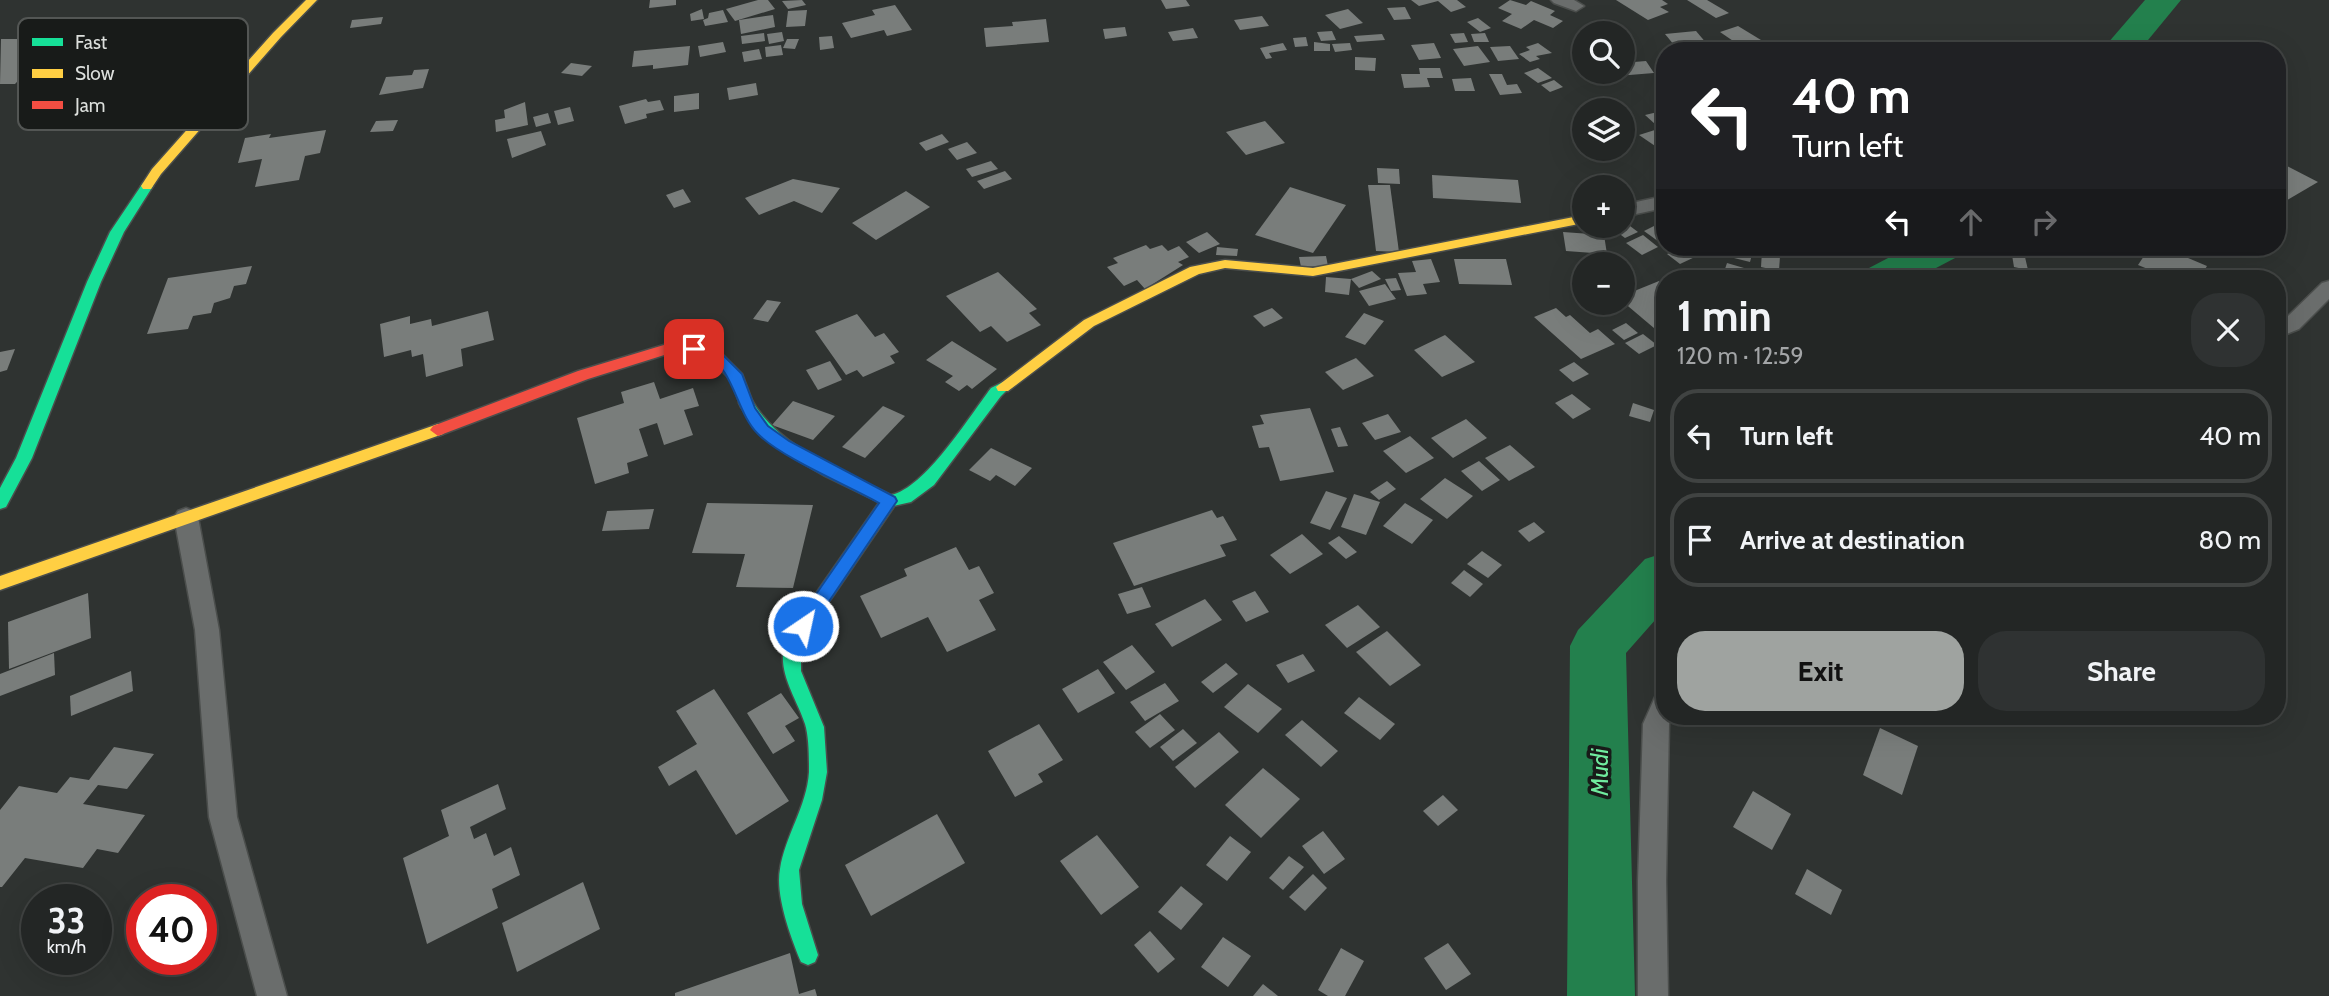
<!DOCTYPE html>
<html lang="en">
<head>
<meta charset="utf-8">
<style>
	:root { --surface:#232625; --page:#2f3232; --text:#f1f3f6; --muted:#a3a5a7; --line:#404342; --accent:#9fa3a0 }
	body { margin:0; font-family:Cabin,sans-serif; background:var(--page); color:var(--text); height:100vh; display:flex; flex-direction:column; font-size:26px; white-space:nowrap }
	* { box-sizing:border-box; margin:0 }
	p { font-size:23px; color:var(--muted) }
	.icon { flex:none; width:38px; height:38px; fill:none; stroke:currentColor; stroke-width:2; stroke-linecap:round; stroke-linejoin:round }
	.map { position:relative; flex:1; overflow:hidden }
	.drawer { position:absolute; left:1656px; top:270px; width:630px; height:455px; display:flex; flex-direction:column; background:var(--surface); border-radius:28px; box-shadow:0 7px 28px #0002,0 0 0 2px var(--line) }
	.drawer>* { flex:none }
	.top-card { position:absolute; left:1656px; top:42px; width:630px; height:214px; border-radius:28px; box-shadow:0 7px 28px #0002,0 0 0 2px var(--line); background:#202124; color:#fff; overflow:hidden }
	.controls { position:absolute; left:1572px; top:21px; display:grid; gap:14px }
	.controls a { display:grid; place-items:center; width:63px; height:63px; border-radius:50%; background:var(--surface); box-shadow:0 7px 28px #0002,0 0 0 2px var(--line); font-size:35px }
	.speed { position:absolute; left:21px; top:884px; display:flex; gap:14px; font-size:35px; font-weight:700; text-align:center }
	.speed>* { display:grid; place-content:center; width:91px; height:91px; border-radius:50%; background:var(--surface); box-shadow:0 7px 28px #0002,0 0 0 2px var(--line); line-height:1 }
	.speed small { font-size:18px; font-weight:400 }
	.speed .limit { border:10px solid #d22; background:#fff; color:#111 }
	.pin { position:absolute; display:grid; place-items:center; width:60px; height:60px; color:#fff; margin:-30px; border-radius:14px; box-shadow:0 4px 10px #0006 }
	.me { position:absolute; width:77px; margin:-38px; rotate:34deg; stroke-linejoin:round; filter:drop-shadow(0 0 5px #0008) }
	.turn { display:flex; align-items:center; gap:24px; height:147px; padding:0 21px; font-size:32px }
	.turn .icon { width:91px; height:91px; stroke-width:2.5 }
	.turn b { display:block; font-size:49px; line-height:60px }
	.lanes { display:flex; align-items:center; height:66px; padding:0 21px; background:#0003; justify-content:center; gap:35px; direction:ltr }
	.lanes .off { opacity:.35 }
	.round { display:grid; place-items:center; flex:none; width:74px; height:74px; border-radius:28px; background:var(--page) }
	.overview { display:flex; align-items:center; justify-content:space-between; height:119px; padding:0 21px }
	h1 { font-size:42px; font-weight:700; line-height:52px }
	.primary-button { display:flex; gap:14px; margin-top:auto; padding:14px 21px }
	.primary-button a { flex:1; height:80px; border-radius:28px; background:var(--accent); color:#111; font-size:28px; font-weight:700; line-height:80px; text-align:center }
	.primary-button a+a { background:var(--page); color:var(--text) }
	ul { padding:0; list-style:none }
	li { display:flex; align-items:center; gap:21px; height:94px; margin:0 14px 10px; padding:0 7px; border:4px solid var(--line); border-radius:28px }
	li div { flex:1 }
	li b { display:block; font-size:26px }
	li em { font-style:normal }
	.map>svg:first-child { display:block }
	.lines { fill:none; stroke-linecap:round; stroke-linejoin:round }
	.river { fill:#23804d; fill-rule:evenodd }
	.building { fill:#797d7b }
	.street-casing { stroke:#4b4e4c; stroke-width:3 }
	.fast-casing { stroke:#4b4e4c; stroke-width:3 }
	.slow-casing { stroke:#4b4e4c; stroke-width:3 }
	.jam-casing { stroke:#4b4e4c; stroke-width:3 }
	.street { fill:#6a6d6c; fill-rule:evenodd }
	.fast { fill:#16e098; fill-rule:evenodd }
	.slow { fill:#ffcf43; fill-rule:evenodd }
	.jam { fill:#f24e42; fill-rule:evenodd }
	.route { fill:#1a73e8; stroke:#114b97; stroke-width:2 }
	.labels { text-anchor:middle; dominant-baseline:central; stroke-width:7; stroke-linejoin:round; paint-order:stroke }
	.water-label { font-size:24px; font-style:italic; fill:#70ec9f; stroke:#181b19 }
	.key { fill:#181b19; stroke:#535654; stroke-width:2 }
	.key-label { font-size:19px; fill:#dcdfdc }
</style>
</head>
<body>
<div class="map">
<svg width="2329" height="996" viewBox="0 0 2329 996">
	<rect width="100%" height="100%" fill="#2f3331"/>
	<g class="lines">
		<g class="river">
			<polygon points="2145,0 2181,0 2139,51 2101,51"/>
			<polygon points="1909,247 1963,247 1957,257 1917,278 1862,278 1869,268"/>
			<polygon points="1664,553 1664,610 1626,653 1635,996 1567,996 1570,646 1578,630 1645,559"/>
		</g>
	</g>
	<g class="building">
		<polygon points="650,0 676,0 676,5 649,8"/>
		<polygon points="758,0 768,0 775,9 735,21 726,9"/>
		<polygon points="802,0 806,5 788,9 782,1"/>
		<polygon points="1161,0 1186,0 1190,6 1166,9"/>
		<polygon points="1411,0 1457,0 1466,7 1451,12 1438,1 1419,6"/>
		<polygon points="1510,0 1526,5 1531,1 1555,11 1550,15 1563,21 1553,28 1534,20 1521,29 1502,21 1512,14 1498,8"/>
		<polygon points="1616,0 1662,0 1668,4 1660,7 1669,12 1648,20"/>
		<polygon points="1687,0 1707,0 1729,13 1716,18"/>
		<polygon points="895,5 912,30 887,36 884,30 851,38 842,23 875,15 872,10"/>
		<polygon points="1405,7 1411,19 1394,20 1387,8"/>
		<polygon points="702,9 704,19 691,21 690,14"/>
		<polygon points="1348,9 1363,23 1340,29 1325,15"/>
		<polygon points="723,10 728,22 705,26 703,20 708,18 709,13"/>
		<polygon points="807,10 805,26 786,27 788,11"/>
		<polygon points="773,15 775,27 741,34 739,20"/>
		<polygon points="1262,16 1269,26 1240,30 1234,20"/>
		<polygon points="383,17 381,24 350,28 352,20"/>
		<polygon points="1478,18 1491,28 1480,32 1467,22"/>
		<polygon points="1046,19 1049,42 986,47 984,28 1013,26 1012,22"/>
		<polygon points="1738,26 1761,40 1742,47 1720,32"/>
		<polygon points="1125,27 1127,36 1105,39 1103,29"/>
		<polygon points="1193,28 1198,38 1173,41 1168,32"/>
		<polygon points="1332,31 1336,40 1321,41 1317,32"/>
		<polygon points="1696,31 1713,51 1679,51 1665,34"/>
		<polygon points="782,32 784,41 769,44 767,34"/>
		<polygon points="764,33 765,41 742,44 741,36"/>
		<polygon points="1464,33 1468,42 1455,43 1450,34"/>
		<polygon points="1485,33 1489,42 1474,42 1471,34"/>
		<polygon points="1382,34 1385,40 1357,42 1354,36"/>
		<polygon points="832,36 834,48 820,50 819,37"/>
		<polygon points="1306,37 1308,46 1295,47 1293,38"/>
		<polygon points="1,39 83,39 60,62 42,62 32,66 15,84 0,84"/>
		<polygon points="787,39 799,39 795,49 783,48"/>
		<polygon points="723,42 726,52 700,57 698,46"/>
		<polygon points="1314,42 1330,44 1330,51 1314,51"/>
		<polygon points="1283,43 1287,50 1269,53 1272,58 1266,59 1260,48"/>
		<polygon points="1350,43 1352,50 1335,52 1332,44"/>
		<polygon points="1434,43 1441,58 1419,60 1411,45"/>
		<polygon points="1538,43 1552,53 1536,56 1540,59 1530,62 1519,54 1530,50 1526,47"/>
		<polygon points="781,45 783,55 766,57 765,47"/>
		<polygon points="690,46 688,65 653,69 653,65 632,67 634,51"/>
		<polygon points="1478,46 1490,62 1464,66 1453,49"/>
		<polygon points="1510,46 1519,59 1498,61 1490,47"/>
		<polygon points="759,49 762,59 744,62 742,52"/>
		<polygon points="1355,57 1376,58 1375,71 1355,70"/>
		<polygon points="1646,61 1654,73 1605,77 1602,72 1622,72 1622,63"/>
		<polygon points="571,63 592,66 582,76 561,73"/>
		<polygon points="1419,68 1440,68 1443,78 1427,78 1430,87 1404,88 1401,74 1420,74"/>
		<polygon points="1538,68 1552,78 1538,83 1524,73"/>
		<polygon points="429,69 423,88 379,95 386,77 412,75 414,70"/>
		<polygon points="1489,74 1502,74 1507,85 1517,84 1522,93 1500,95"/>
		<polygon points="1471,78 1475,91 1455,91 1452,79"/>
		<polygon points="1554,80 1563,87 1550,92 1541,85"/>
		<polygon points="756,83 758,95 729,100 727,88"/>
		<polygon points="699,93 699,109 674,112 674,96"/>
		<polygon points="646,99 648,102 660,100 664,110 646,114 647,118 625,124 619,106"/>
		<polygon points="1590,99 1613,100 1615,110 1592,110"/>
		<polygon points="525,102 528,125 496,132 495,120 505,118 504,110"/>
		<polygon points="570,107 574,121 558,125 554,111"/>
		<polygon points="1662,111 1664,122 1655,124 1645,115"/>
		<polygon points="548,113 551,123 536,127 533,117"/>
		<polygon points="398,120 393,131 370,132 376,121"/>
		<polygon points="1265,121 1285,143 1246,155 1226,132"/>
		<polygon points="1658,129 1664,133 1664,149 1661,150 1639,135"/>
		<polygon points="326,130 320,153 305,156 299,180 255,187 262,159 238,163 245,138 271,134 269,138"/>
		<polygon points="541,131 546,145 512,158 507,139"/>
		<polygon points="942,134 949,142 926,151 919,143"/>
		<polygon points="967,142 977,153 957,160 948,149"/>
		<polygon points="991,161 998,169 972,177 966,169"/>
		<polygon points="2281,163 2318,182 2277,206 2277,165"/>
		<polygon points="1377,168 1399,169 1400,184 1378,183"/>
		<polygon points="1005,171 1012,179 984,189 977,181"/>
		<polygon points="1432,175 1518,180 1521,203 1433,198"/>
		<polygon points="793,179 840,188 822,213 794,201 759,215 745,198"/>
		<polygon points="1368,185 1390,185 1399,252 1376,251"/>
		<polygon points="1290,187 1346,205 1313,253 1255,235"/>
		<polygon points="683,189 691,202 674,208 666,195"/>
		<polygon points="906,191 930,207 876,240 852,223"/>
		<polygon points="1664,221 1664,243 1662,244 1644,231"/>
		<polygon points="1626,223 1638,232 1625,238 1613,229"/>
		<polygon points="1207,232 1220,244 1199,253 1186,242"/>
		<polygon points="1563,232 1604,235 1607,254 1566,251"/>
		<polygon points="1643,235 1658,247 1642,255 1626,243"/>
		<polygon points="1146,245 1150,249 1162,245 1168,251 1179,246 1189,257 1178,262 1183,265 1145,289 1137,280 1124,286 1107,267 1118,263 1113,258"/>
		<polygon points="1217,247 1238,249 1237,256 1216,255"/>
		<polygon points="1685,247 1697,256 1680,264 1667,254"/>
		<polygon points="1733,247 1753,251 1750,262 1730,257"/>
		<polygon points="2150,247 2162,247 2207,266 2201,276 2187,270 2181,278 2170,278 2138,265"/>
		<polygon points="1762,252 1780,256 1779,271 1761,267"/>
		<polygon points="2012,255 2025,257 2028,270 2014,267"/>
		<polygon points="1326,256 1328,266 1301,267 1299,257"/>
		<polygon points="1431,259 1440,282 1423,284 1427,294 1407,296 1398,273 1416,272 1412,261"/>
		<polygon points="1454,259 1506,259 1512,285 1459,284"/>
		<polygon points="1727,263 1744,268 1741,277 1724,272"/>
		<polygon points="252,266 246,284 234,286 230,298 214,303 211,313 193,316 188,329 147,334 168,278"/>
		<polygon points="1372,271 1381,279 1359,288 1351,279"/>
		<polygon points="998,272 1037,309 1029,313 1041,325 1007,342 991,326 980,332 946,296"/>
		<polygon points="1326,277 1351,279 1349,295 1325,292"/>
		<polygon points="1396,278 1401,290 1391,291 1385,279"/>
		<polygon points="1659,281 1664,285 1664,332 1661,334 1622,301 1622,296"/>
		<polygon points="1385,284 1396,299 1369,306 1359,291"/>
		<polygon points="767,300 781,302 768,322 753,319"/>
		<polygon points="1272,308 1283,318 1264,327 1253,316"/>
		<polygon points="1556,308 1566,317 1570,315 1590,333 1598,329 1615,344 1581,359 1534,317"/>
		<polygon points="488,311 494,340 461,349 463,366 426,377 423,354 412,357 411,350 384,357 380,324 410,316 410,324 431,319 432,326"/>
		<polygon points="1364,313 1384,321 1365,345 1345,337"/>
		<polygon points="857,314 875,337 884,333 899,352 890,356 895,363 863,377 857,370 846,375 815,331"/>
		<polygon points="1626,323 1638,333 1624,340 1612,330"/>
		<polygon points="1643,334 1657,345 1639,354 1625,343"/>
		<polygon points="1445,335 1475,362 1442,377 1414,350"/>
		<polygon points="952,341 997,369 972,389 967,385 959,391 945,382 953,376 926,360"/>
		<polygon points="15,349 7,370 0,372 0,352"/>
		<polygon points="1356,358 1374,376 1343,390 1325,372"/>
		<polygon points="830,361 842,380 818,390 806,370"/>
		<polygon points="1574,362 1589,374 1573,382 1559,370"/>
		<polygon points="654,382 660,399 693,388 699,406 684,410 693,435 664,445 657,423 639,429 648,456 627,463 629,473 595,484 577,418 624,403 621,392"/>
		<polygon points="1572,394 1591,409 1573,419 1555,403"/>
		<polygon points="793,401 835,416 813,440 772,425"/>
		<polygon points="1633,403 1654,410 1650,422 1629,416"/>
		<polygon points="883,406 905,416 865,458 842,447"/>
		<polygon points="1310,408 1334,472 1280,481 1269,447 1259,448 1252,426 1264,424 1260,415"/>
		<polygon points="1388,414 1401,432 1375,440 1362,423"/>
		<polygon points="1466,419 1487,438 1453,458 1431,438"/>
		<polygon points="1340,427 1348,446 1338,447 1331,429"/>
		<polygon points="1410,436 1434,458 1406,473 1383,451"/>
		<polygon points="1510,445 1535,467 1509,481 1485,458"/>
		<polygon points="991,448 1032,468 1015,486 996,475 990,481 969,470"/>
		<polygon points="1479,461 1500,480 1482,491 1461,471"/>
		<polygon points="1445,478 1473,496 1447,519 1420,499"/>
		<polygon points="1387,481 1396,489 1379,500 1370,492"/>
		<polygon points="1326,491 1347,498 1330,530 1310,523"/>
		<polygon points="1354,494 1380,502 1366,535 1341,527"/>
		<polygon points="707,503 813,505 793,588 736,587 745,554 692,553"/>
		<polygon points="1405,503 1433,520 1412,544 1383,526"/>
		<polygon points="654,509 649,529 602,531 607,511"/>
		<polygon points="1212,510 1217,518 1223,516 1237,540 1220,545 1226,556 1134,586 1113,543"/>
		<polygon points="1534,522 1545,532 1529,542 1518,531"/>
		<polygon points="1302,534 1323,554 1290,574 1270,555"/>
		<polygon points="1339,536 1357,552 1346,559 1328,543"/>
		<polygon points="956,547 969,570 979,566 994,593 979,600 996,630 947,652 928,617 881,638 860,596 907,576 904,569"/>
		<polygon points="1482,551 1502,565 1488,578 1467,564"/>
		<polygon points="1464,570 1483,584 1470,597 1451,583"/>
		<polygon points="1142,587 1151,607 1127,614 1118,594"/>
		<polygon points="1255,591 1269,612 1246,622 1232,601"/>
		<polygon points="88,593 91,638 9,669 8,622"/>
		<polygon points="1205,599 1222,620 1172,647 1155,624"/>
		<polygon points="1358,605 1380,627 1347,648 1325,625"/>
		<polygon points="1387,631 1421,665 1390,686 1356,652"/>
		<polygon points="1132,645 1155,672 1126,690 1103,662"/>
		<polygon points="54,653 55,675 0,696 0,674"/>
		<polygon points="1303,654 1315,671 1288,683 1276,665"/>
		<polygon points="1226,663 1238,674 1213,693 1201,682"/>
		<polygon points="1098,669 1115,693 1078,713 1062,689"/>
		<polygon points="131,671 133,691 71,716 70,696"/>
		<polygon points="1165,683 1179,701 1145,721 1130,702"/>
		<polygon points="1248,684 1282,709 1258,733 1224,707"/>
		<polygon points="714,689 789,801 736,835 696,770 669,786 658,767 697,744 676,711"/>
		<polygon points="781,693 799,718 785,726 795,741 773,754 747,713"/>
		<polygon points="1359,697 1395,724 1380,740 1344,713"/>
		<polygon points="1160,714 1175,730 1150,748 1135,732"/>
		<polygon points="1302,720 1338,751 1321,767 1285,735"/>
		<polygon points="1039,724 1063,760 1038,774 1043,782 1015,797 988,751"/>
		<polygon points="1880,728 1918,746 1902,795 1863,775"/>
		<polygon points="1183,729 1197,743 1173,761 1160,747"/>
		<polygon points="1219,732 1239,752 1195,788 1175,767"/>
		<polygon points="114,747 154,754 127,789 98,785 83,804 145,815 118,853 97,849 83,868 25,858 2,887 0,887 0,810 19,786 57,793 70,777 89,780"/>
		<polygon points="1263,768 1300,799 1261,838 1225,805"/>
		<polygon points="498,784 506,809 470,827 474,839 486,833 494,856 511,847 520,875 492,889 498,908 427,944 403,858 449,836 441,810"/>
		<polygon points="1753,791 1791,814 1772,850 1733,827"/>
		<polygon points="1443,795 1458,810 1438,826 1423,811"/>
		<polygon points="937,814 965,863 871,916 845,865"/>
		<polygon points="1323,831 1345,859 1324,874 1302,846"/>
		<polygon points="1097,835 1139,887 1101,915 1060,861"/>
		<polygon points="1230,836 1251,852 1227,881 1206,865"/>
		<polygon points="1289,856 1304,867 1283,890 1269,878"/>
		<polygon points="1807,869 1842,890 1831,915 1795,894"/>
		<polygon points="1313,874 1327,888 1305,911 1289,897"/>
		<polygon points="583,882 600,929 517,972 502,923"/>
		<polygon points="1181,886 1203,904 1181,930 1158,912"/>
		<polygon points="1150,931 1175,959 1158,973 1134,945"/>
		<polygon points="1223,937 1251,956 1228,987 1201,967"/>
		<polygon points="1448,943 1471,974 1446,990 1424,958"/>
		<polygon points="1341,948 1364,961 1345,996 1328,996 1318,990"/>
		<polygon points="790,953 799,994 815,989 817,996 675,996 675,993"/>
		<polygon points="1263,984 1278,996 1253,996"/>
	</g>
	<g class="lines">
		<defs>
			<g id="street">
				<polygon points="1551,0 1574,0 1584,6 1576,11 1554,3"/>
				<polygon points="1664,196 1664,208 1622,217 1622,205"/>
				<polygon points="2329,281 2329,299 2299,329 2277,338 2277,323 2285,319 2322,283"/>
				<polygon points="186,508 194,511 198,517 219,630 237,817 287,996 257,996 209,817 195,630 174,517 178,511"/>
				<polygon points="1664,694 1664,716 1672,716 1669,724 1666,881 1668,996 1638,996 1638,881 1643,724 1655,697"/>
			</g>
			<g id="fast">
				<polygon points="147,182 153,186 124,232 101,282 32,458 6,507 0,509 0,488 16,458 87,282 110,232 143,183"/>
				<path d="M 1003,382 L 1010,387 L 1001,396 L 934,485 L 911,502 L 889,507 L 825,476 L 782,451 L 750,422 L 739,403 L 741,399 L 751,399 C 780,449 841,470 891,495 C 925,488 969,417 991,388 Z"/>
				<path d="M 816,600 L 822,602 L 824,607 L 801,650 L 801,671 L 824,727 L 827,772 L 822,800 L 799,870 L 802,904 L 818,955 L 815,962 L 808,965 L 801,962 C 791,938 775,895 780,869 C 785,836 807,806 809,772 C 809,758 809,737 805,724 C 797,700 781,678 783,653 C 785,640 804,604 816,600 Z"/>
			</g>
			<g id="slow">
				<polygon points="306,0 317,0 281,37 161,174 151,189 143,189 141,186 152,169 273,33"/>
				<polygon points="1584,215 1584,223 1313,276 1225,268 1199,274 1094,326 1008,391 998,391 996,387 1084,320 1190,267 1225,260 1313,268"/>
				<polygon points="438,424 443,426 446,430 443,434 0,590 0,576"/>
				<polygon points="889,495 895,497 897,501 895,505 822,612 816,614 810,612 808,607 810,602 883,497"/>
			</g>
			<polygon id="jam" points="677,341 716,348 742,374 753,403 751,407 741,407 731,380 707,356 677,351 588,379 443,434 438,436 430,430 433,426 578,371"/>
		</defs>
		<use href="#street" class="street-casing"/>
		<use href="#fast" class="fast-casing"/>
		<use href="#slow" class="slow-casing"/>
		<use href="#jam" class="jam-casing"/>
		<use href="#street" class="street"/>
		<use href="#fast" class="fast"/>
		<use href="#slow" class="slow"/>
		<use href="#jam" class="jam"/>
	</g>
	<path class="route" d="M 694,344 L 716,348 L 742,374 L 755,408 L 768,426 L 789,441 L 895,497 L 897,501 L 809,631 L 797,631 L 794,626 L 879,503 C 847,485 782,458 758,434 C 736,413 734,367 705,355 C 700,354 694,354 689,352 L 687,349 L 689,345 Z"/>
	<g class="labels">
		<g class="water-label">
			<text transform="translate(1599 772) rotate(-90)">Mudi</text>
		</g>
	</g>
	<rect x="18" y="18" width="230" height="112" rx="10" class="key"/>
	<rect x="32" y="38" width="31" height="8" fill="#16e098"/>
	<rect x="32" y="69" width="31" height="9" fill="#ffcf43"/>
	<rect x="32" y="101" width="31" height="8" fill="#f24e42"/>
	<g class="key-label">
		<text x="75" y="49">Fast</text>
		<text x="75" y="80">Slow</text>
		<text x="75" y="112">Jam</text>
	</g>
</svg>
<div class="controls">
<a><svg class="icon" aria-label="search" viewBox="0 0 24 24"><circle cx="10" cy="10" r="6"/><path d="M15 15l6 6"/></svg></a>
<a><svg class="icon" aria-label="layers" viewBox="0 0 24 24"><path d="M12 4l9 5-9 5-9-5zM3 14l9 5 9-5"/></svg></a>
<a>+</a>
<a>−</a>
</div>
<div class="speed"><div>33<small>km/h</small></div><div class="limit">40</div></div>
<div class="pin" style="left:694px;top:349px;background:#d93025"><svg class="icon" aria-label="arrive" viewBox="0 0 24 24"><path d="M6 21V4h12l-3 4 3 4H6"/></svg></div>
<svg class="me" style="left:803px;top:626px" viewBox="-20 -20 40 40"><circle r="17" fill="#1a73e8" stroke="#fff" stroke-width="3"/><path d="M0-11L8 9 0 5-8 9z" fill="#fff"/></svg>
<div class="top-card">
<div class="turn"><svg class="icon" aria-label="left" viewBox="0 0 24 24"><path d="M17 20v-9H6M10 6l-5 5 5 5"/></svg><div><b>40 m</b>Turn left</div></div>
<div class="lanes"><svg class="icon" aria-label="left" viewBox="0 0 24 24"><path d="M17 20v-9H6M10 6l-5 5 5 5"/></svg><svg class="icon off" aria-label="ahead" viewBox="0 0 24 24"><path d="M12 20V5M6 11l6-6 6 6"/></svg><svg class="icon off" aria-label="right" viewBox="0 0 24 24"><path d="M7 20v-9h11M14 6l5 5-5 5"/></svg></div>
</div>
<section class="drawer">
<div class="overview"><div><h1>1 min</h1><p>120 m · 12:59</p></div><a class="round"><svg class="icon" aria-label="close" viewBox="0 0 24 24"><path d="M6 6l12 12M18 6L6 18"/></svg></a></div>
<ul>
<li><svg class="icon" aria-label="left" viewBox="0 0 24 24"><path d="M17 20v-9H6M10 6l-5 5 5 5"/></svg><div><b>Turn left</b></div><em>40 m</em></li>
<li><svg class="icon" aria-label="arrive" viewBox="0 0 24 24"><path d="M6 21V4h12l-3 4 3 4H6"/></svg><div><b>Arrive at destination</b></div><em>80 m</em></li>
</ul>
<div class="primary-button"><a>Exit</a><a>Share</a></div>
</section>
</div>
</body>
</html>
